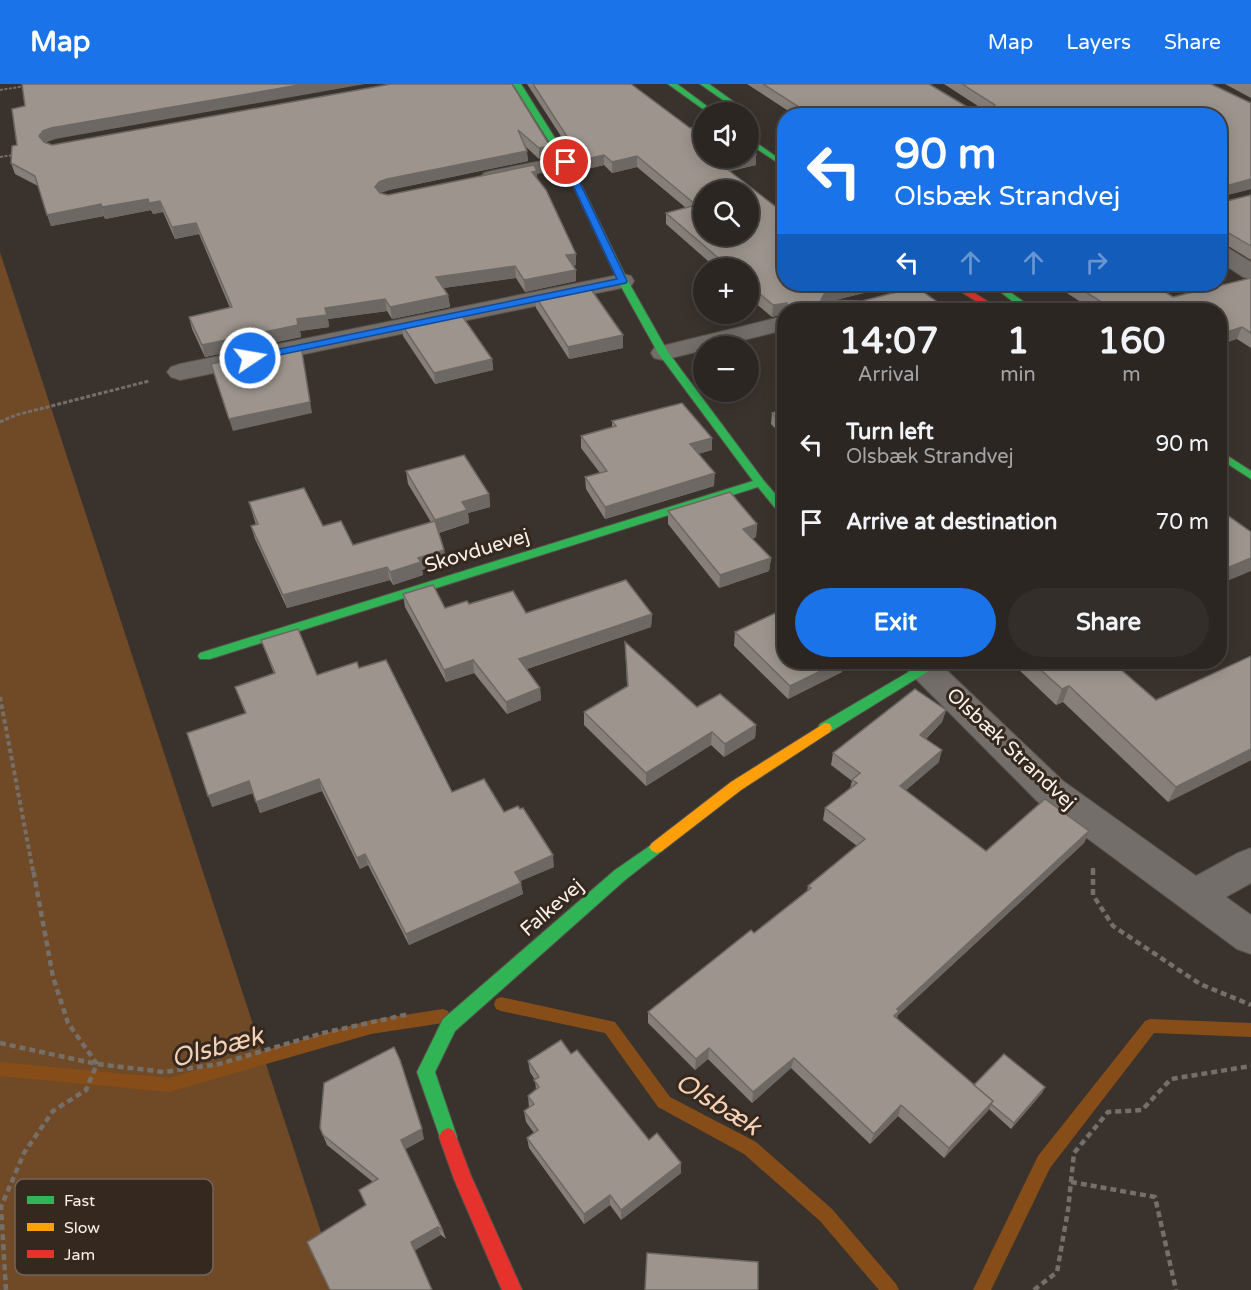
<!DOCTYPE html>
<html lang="en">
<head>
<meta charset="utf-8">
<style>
	:root { --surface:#2c2622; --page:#342e2a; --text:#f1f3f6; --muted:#a6a5a5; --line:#484340; --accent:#1a73e8 }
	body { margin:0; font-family:"Varela Round",sans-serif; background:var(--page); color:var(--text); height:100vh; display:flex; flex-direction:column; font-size:22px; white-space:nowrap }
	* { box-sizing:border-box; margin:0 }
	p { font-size:20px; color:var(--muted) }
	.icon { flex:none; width:33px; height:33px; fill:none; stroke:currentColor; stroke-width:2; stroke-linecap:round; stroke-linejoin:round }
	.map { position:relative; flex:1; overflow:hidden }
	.panel { position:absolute; left:777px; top:219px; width:450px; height:366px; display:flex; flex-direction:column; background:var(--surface); border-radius:24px; box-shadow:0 3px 15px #0003,0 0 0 2px var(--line) }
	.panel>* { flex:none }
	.top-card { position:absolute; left:777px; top:24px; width:450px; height:183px; border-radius:24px; box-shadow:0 3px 15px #0003,0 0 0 2px var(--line); background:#1a73e8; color:#fff; overflow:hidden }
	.controls { position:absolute; left:693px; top:18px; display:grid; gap:12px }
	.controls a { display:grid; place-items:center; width:66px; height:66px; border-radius:50%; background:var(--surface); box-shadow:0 3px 15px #0003,0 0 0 2px var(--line); font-size:30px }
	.pin { position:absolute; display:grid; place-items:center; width:51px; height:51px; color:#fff; margin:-26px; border:3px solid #fff; border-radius:50%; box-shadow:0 2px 6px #0007 }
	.me { position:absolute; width:66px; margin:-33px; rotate:78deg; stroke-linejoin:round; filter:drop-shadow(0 0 4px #0008) }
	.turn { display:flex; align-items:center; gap:21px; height:126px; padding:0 18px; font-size:27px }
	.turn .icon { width:78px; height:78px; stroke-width:2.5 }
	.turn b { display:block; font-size:42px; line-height:51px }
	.lanes { display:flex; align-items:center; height:57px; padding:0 18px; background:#0003; justify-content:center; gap:30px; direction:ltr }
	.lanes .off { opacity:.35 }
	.eta { display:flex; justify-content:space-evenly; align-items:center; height:102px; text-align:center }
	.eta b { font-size:36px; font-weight:700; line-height:42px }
	.primary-button { display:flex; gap:12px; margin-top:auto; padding:12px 18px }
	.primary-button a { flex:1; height:69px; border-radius:36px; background:var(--accent); color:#fff; font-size:24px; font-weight:700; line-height:69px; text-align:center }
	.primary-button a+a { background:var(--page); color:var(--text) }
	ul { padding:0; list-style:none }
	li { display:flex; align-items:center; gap:18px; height:78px; padding:0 18px }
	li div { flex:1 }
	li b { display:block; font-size:22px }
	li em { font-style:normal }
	header { display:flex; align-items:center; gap:36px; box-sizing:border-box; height:84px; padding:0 30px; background:var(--accent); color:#fff }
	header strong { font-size:28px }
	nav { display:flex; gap:33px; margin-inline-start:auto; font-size:21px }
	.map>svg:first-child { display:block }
	.green { fill:#704927 }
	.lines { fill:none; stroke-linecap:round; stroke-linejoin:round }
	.stream { fill:#864d18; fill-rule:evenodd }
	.street-casing { stroke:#59524d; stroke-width:2 }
	.fast-casing { stroke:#59524d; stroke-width:2 }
	.slow-casing { stroke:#59524d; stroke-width:2 }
	.jam-casing { stroke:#59524d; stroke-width:2 }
	.path-far3 { stroke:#756f6a; stroke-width:2; stroke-dasharray:3 1.5; stroke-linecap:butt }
	.path-far2 { stroke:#756f6a; stroke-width:3; stroke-dasharray:4 2; stroke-linecap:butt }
	.path-far1 { stroke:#756f6a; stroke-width:4; stroke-dasharray:4.5 3; stroke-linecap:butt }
	.path { stroke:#756f6a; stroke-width:4.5; stroke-dasharray:6 4; stroke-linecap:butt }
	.street { fill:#736e69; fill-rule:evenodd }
	.fast { fill:#30b455; fill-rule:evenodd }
	.slow { fill:#ff9f0a; fill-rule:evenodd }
	.jam { fill:#e5322d; fill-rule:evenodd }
	.wall { fill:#867f79 }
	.shaded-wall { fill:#6d6863 }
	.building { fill:#9c948d; stroke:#6d6863; stroke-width:1.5; fill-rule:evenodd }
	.route { fill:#1a73e8; stroke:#114b97; stroke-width:1.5 }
	.labels { text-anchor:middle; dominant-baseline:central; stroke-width:6; stroke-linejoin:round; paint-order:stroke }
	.street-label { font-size:20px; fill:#faf1eb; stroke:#35281e }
	.near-water-label { font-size:26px; font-style:italic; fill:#f4d0b5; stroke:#35281e }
	.key { fill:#35281e; stroke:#70645c; stroke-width:1.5 }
	.key-label { font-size:16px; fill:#faf1eb }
</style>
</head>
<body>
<header>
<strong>Map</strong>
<nav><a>Map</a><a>Layers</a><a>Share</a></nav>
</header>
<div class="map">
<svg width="1251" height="1206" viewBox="0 0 1251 1206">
	<rect width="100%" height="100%" fill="#3a332d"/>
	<polygon class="green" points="0,168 340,1206 0,1206"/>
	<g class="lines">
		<g class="stream">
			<polygon points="501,913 615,938 670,1013 756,1058 832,1125 896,1200 899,1206 879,1206 820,1137 744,1070 658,1023 605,949 501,927 496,925 494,920 496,915"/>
			<polygon points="443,925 448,927 450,932 448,937 443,939 371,950 169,1008 0,992 0,978 169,994 371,936"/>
			<polygon points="1150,935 1251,939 1251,953 1154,949 1050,1084 991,1206 973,1206 1038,1072 1145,937"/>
		</g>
		<defs>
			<g id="street">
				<polygon points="566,72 573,74 576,78 573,82 491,99 484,97 481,93 484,89 491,87"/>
				<polygon points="1220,162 1228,164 1251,178 1251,195 1243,193 1220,178"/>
				<polygon points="623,190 631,192 634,197 631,202 180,296 171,293 167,288 171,283 180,280"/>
				<polygon points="784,232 784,246 719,262 704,262 704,266 663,276 654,274 651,269 654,264"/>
				<polygon points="902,578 938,578 1063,697 1196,792 1238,769 1251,764 1251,799 1226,813 1251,831 1251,870 1237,865 1037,717 907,586"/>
			</g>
			<g id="fast">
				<polygon points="513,0 521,0 570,78 628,197 668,268 764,397 784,420 784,431 780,430 758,403 210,575 200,575 198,572 200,569 753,397 658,269 618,197 562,78"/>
				<polygon points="668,0 677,0 715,28 707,28"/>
				<polygon points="700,0 709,0 748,28 740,28"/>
				<polygon points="748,53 784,78 784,83 748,59"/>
				<polygon points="990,200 999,200 1035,226 1024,226"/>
				<polygon points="1220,367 1251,387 1251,395 1220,375"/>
				<polygon points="924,579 929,581 931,584 929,587 830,648 820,648 818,644 820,640"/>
				<polygon points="657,757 662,759 665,763 662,767 625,796 455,947 435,988 457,1053 454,1059 448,1062 442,1059 417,988 443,935 615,786"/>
			</g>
			<polygon id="slow" points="825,639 830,640 832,644 830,648 741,706 662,767 657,769 652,767 649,763 652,759 731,698"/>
			<g id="jam">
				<polygon points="949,200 960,200 1001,226 990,226"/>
				<polygon points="448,1044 454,1047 471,1092 522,1206 502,1206 454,1095 439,1053 442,1047"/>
			</g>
		</defs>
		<use href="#street" class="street-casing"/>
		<use href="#fast" class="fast-casing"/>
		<use href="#slow" class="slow-casing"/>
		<use href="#jam" class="jam-casing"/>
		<g class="path-far3">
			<polyline points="0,6 26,2"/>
			<polyline points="0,73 14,71"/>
		</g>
		<polyline class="path-far2" points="0,338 16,331 149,297"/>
		<g class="path-far1">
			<polyline points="0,613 33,787"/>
			<polyline points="1093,784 1093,787"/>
		</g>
		<g class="path">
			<polyline points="1093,785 1093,811 1113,842 1200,900 1251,921"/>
			<polyline points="0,959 97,980 164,988 219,980 323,949 409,930"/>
			<polyline points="1071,1098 1155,1113 1176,1206"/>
			<polyline points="6,1206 1,1123 24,1069 53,1027 86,1006 97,980 68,939 53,893 33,785"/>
			<polyline points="1034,1206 1057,1188 1068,1126 1074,1069 1108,1028 1142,1026 1171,995 1251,982"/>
		</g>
		<use href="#street" class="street"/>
		<use href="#fast" class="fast"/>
		<use href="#slow" class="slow"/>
		<use href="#jam" class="jam"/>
	</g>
	<g class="wall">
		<polygon points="512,0 550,73 539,75 526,63 528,77 389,106 380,109 388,111 537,94 576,181 573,182 576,197 525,208 516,194 443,204 448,211 450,223 392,235 387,227 328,235 329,243 300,247 301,253 205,273 192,245 189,233 230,224 199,150 175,155 163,128 153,130 151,126 105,135 104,132 51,142 38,102 15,90 11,79 17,61 25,22 55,55 46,58 45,59 52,61"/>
		<polygon points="527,0 631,0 690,44 756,81 730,87 784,200 896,200 896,201 835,216 949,226 784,226 784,230 772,233 748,213 748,184 716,184 666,140 666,129 686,124 637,83 612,89 604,81 583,86"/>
		<polygon points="747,0 929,0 969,24 981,24 944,0 1211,0 1251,19 1251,105 1222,112 1223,118 1251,111 1251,176 1220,157 1220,32 796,32"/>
		<polygon points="1225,0 1251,0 1251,14"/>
		<polygon points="1251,194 1251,264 1237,255 1220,226 1093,226 1053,200 1152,200 1173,213"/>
		<polygon points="535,212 623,264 569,275 536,224"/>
		<polygon points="402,241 492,275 493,286 435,300 403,252"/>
		<polygon points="784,325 784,354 771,340 772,329"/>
		<polygon points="612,337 712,366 698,370 714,402 605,435 586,405 585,393 600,389 581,364 581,352 612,343"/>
		<polygon points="406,387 489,410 490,423 468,429 469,439 439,449 444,466 446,479 422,486 423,491 393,501 390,496 287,524 255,455 251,442 256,441 249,418 323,442 353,461 431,438 408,400"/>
		<polygon points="668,427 757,440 756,453 752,455 771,474 769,487 719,504 668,440"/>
		<polygon points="403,510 445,524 469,520 526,529 652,530 651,543 527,585 540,604 541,616 507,630 474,589 446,598 405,523"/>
		<polygon points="735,548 784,578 844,578 842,588 788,615 734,562"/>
		<polygon points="261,556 317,591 359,584 452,708 504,728 554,783 520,797 523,810 409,861 368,781 360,785 322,707 260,729 253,709 212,723 245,629 235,603 274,590"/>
		<polygon points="625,558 697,623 756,641 755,654 724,673 711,661 646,702 584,641 584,628 627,602"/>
		<polygon points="1251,572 1251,676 1168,718 1063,618 1056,621 1016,583 1017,580 1015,578 1118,578 1114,579 1156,616"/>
		<polygon points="946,626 942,638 926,655 939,678 906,706 986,767 1089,747 1084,759 898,931 897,934 974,1001 1045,1003 1042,1009 1011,1045 989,1025 944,1074 898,1032 870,1060 791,984 752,1019 708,975 695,986 648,939 648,928 754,849 807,807 808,802 857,762 823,736 825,724 850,704 852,697 831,681 833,669"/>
		<polygon points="571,970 649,1056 681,1089 621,1136 610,1121 584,1140 529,1064 527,1054 534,1049 526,1038 524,1027 529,1023 528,1012 536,1006 535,996 530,988 528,977"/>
		<polygon points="320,1044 424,1055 405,1065 443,1147 446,1155 441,1151 366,1121 373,1098 327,1061"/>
	</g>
	<g class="shaded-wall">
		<polygon points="305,0 365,0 55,55 46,58 43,63 39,52 43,47 51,44"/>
		<polygon points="550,62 550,73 539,75 539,64"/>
		<polygon points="527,67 528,77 389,106 380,109 377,114 375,103 379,98 387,95"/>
		<polygon points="756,70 756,81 719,90 719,79 742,74 748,74 748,72"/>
		<polygon points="604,71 604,81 583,86 582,76"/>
		<polygon points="637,72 637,83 612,89 612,78"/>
		<polygon points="537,87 537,97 532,88"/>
		<polygon points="1251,95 1251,105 1220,113 1222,103"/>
		<polygon points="148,115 151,126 105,135 102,123"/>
		<polygon points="160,117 163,128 153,130 149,119"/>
		<polygon points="101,120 104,132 51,142 47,131"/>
		<polygon points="196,139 199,150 175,155 172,143"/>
		<polygon points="576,170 576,181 566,183 566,171"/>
		<polygon points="515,182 516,194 437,205 436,193"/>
		<polygon points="576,186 576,197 525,208 524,196"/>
		<polygon points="858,200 896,200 896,201 824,219 821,216 826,207"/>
		<polygon points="448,211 450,223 392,235 390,223"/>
		<polygon points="385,215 387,227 328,235 329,243 300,247 301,253 205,273 202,261 297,235 325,224"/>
		<polygon points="787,219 784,230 772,233 773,221"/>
		<polygon points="1242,243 1237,255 1220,261 1220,250"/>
		<polygon points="623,251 623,264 569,275 568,263"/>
		<polygon points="301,262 312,329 233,347 229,335"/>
		<polygon points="492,275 493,286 435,300 434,289"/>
		<polygon points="712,354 712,366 690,372 690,360"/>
		<polygon points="715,389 714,402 605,435 605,423"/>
		<polygon points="489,410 490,423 468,429 469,439 437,449 435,436 462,418"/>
		<polygon points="757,440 756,453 742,458 743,445"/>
		<polygon points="444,466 446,479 422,486 423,491 393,501 390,488 418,474"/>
		<polygon points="771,474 769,487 719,504 720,491"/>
		<polygon points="1251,474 1251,487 1220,500 1220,487"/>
		<polygon points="387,483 390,496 287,524 283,511"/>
		<polygon points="652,530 651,543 520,587 519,575"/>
		<polygon points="473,576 474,589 446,598 444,586"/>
		<polygon points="839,578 844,578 842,588 788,615 790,602"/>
		<polygon points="1069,602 1063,618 1056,621 1062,605"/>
		<polygon points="540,604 541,616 507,630 506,618"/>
		<polygon points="946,626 942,638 917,663 920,651"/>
		<polygon points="756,641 755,654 724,673 725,660"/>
		<polygon points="712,648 711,661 646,702 646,689"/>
		<polygon points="1251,665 1251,676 1168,718 1176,703"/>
		<polygon points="942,666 939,678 897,714 900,702"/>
		<polygon points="319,695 322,707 260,729 256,718"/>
		<polygon points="249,697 253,709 212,723 208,712"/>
		<polygon points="1089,747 1084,759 898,931 896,938 891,943 897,925"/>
		<polygon points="365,770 368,781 360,785 357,774"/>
		<polygon points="553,771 554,783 516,799 515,788"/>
		<polygon points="521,799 523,810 409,861 406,850"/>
		<polygon points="709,964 708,975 695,986 696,975"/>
		<polygon points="794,974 791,984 752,1019 753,1008"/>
		<polygon points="1045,1003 1042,1009 1011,1045 1014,1039"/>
		<polygon points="993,1017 988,1027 944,1074 949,1064"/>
		<polygon points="901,1021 898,1032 870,1060 874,1050"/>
		<polygon points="422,1045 424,1055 404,1066 401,1056"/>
		<polygon points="681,1079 681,1089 621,1136 621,1126"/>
		<polygon points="610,1111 610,1121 584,1140 584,1130"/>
		<polygon points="438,1143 441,1151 414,1167 411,1158"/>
	</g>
	<g class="building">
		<polygon points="22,0 305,0 51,44 43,47 39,52 44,58 52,61 391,0 512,0 550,62 539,64 518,46 527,67 387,95 379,98 375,103 380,109 388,111 534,81 537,87 532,88 546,106 576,170 566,171 576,186 524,196 515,182 436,193 448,211 390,223 385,215 325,224 327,231 297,235 298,241 202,261 189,233 232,223 196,139 172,143 160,117 149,119 148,115 102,123 101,120 47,131 35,92 11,79 12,62 17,61 12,25 25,22"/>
		<path d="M 533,0 L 631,0 L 690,44 L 704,41 L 704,74 L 742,74 L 719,79 L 784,129 L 784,200 L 858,200 L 826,207 L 821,216 L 862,217 L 916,203 L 949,226 L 787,226 L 787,219 L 773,221 L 748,200 L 748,184 L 730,184 L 666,129 L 696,121 L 637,72 L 612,78 L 604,71 L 582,76 ZM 704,106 L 748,106 L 748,152 L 704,152 Z"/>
		<polygon points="763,0 929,0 969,24 993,24 995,21 962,0 1211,0 1251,19 1251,95 1222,103 1223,118 1251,111 1251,162 1220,144 1220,32 813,32"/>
		<polygon points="748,64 756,70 748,72"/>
		<polygon points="1251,194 1251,249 1242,243 1220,250 1220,226 1114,226 1073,200 1152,200 1173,213"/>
		<polygon points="588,201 623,251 568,263 535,212"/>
		<polygon points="460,229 492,275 434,289 402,241"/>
		<polygon points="301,262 310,318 229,335 211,280"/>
		<polygon points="682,319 712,354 690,360 715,389 605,423 585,393 607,387 581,352 616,342 612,337"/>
		<polygon points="784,325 784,341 772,329"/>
		<polygon points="464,371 489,410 462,418 467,426 435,436 406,387"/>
		<polygon points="304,404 323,442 341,437 353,461 435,437 444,466 418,474 421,478 390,488 387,483 283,511 251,442 258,440 249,418"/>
		<polygon points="730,408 757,440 743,445 771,474 720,491 668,427"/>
		<polygon points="1220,426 1251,448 1251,474 1220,487"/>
		<polygon points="626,496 652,530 519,575 540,604 506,618 473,576 444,586 403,510 433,501 445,524 467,517 469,520 513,507 526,529"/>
		<polygon points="784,525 784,578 839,578 790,602 735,548"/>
		<polygon points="298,545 317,591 357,578 359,584 386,576 452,708 484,695 504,728 518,722 520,725 523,724 553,771 515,788 521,799 406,850 365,770 357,774 319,695 256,718 249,697 208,712 187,649 246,629 235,603 275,589 261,556"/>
		<polygon points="625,558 697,623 720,610 756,641 725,660 712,648 646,689 584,628 628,602"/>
		<polygon points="1251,572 1251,665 1176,703 1069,602 1062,605 1032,578 1112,578 1156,616"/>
		<polygon points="915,605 946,626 920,651 942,666 900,702 986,767 1045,715 1089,747 897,925 899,927 894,932 993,1017 949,1064 901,1021 874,1050 794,974 753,1008 709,964 696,975 648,928 751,846 754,849 811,804 808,802 865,755 825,724 857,699 852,696 860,689 833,669"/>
		<polygon points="561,956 571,970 577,966 649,1056 657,1049 681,1079 621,1126 610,1111 584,1130 527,1054 538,1046 524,1027 534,1020 528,1012 539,1003 534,996 539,993 528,977"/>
		<polygon points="394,963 400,976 422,1045 401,1056 443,1147 438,1143 411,1158 432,1206 330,1206 307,1158 366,1121 359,1106 378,1095 323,1051 320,1044 324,999"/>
		<polygon points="1004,970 1045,1003 1014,1039 991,1020 993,1017 974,1001"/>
		<polygon points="647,1169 758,1178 758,1206 645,1206"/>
	</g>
	<polygon class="route" points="566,75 570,78 627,197 626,199 250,277 245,274 250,271 617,195 562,78"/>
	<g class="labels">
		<g class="street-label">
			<text transform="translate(477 467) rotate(-17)">Skovduevej</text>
			<text transform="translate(1011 665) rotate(43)">Olsbæk Strandvej</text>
			<text transform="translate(552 824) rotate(-41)">Falkevej</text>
		</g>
		<g class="near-water-label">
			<text transform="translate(217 963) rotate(-15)">Olsbæk</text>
			<text transform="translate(718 1020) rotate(32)">Olsbæk</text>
		</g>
	</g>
	<rect x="15" y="1095" width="198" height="96" rx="9" class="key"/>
	<rect x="27" y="1112" width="27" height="8" fill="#30b455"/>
	<rect x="27" y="1139" width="27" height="8" fill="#ff9f0a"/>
	<rect x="27" y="1166" width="27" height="8" fill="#e5322d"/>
	<g class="key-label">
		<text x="64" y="1122">Fast</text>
		<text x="64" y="1149">Slow</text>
		<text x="64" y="1176">Jam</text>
	</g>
</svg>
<div class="controls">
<a><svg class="icon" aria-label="sound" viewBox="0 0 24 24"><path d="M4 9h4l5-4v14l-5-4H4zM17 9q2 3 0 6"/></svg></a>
<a><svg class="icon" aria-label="search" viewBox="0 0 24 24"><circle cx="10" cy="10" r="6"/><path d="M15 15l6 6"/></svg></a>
<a>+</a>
<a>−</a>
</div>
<div class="pin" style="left:566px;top:78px;background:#d93025"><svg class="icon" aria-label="arrive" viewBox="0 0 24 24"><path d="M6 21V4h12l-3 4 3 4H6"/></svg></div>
<svg class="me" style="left:250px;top:274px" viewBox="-20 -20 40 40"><circle r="17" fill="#1a73e8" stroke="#fff" stroke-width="3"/><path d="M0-11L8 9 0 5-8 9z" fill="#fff"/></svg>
<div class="top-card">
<div class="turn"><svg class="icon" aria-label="left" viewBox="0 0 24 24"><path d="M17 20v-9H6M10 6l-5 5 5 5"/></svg><div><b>90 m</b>Olsbæk Strandvej</div></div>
<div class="lanes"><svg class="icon" aria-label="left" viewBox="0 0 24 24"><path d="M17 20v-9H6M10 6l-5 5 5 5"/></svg><svg class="icon off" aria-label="ahead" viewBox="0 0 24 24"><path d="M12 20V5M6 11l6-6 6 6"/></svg><svg class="icon off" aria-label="ahead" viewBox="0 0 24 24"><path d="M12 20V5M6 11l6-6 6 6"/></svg><svg class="icon off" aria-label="right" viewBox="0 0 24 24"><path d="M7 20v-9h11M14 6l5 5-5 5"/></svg></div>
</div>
<section class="panel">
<div class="eta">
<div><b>14:07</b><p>Arrival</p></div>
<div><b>1</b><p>min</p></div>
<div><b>160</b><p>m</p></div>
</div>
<ul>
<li><svg class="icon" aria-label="left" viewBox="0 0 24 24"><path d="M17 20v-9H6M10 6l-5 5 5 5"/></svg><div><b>Turn left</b><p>Olsbæk Strandvej</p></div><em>90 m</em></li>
<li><svg class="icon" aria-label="arrive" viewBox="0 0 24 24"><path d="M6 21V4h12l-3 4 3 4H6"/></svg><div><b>Arrive at destination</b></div><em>70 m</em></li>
</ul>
<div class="primary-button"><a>Exit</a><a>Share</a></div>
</section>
</div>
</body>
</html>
